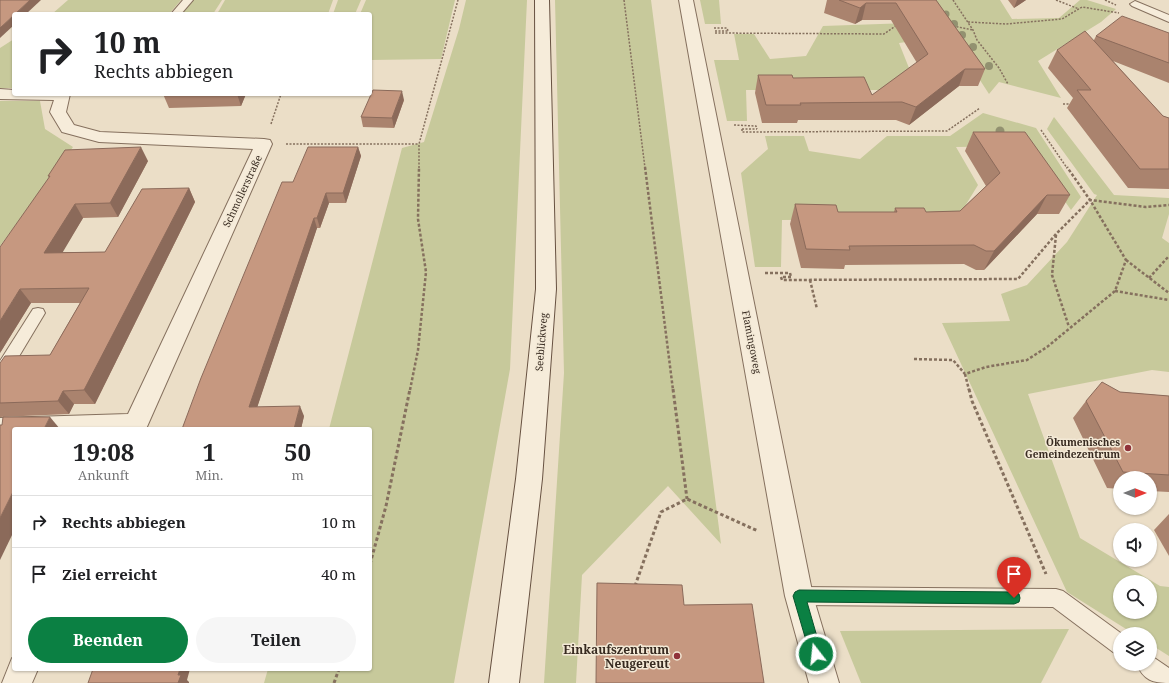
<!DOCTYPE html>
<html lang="de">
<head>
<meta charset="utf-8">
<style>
	:root { --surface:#fff; --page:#f6f6f6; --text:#202124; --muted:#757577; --line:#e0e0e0; --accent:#0b8043 }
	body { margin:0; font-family:"Noto Serif",serif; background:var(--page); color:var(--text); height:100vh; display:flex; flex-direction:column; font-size:15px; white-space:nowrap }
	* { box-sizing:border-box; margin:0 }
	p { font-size:13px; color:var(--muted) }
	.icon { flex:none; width:22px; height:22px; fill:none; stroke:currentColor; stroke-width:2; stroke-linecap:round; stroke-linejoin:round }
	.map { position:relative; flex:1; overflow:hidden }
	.side { position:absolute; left:12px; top:427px; width:360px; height:244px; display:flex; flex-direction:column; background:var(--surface); border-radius:4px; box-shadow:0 1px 3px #0004 }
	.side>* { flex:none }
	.hud { position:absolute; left:12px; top:12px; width:360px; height:84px; border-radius:4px; box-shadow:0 1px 3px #0004; background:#fff; color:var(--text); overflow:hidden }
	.needle { width:26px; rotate:90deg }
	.fabs { position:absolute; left:1113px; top:471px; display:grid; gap:8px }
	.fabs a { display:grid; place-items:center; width:44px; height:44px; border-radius:50%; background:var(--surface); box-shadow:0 1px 3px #0004; font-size:20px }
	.pin { position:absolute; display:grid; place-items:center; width:34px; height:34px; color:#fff; margin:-41px -17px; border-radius:50% 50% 50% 0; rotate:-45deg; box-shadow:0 0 4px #0007 }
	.pin .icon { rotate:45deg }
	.me { position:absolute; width:44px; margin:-22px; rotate:344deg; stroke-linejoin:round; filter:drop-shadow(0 0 3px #0008) }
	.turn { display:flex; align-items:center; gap:14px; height:84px; padding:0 16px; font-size:18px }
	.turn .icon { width:52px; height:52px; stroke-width:2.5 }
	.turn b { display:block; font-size:28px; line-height:34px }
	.eta { display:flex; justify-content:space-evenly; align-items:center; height:68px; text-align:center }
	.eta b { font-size:24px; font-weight:700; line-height:28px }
	.action { display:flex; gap:8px; margin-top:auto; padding:8px 16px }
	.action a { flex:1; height:46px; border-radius:24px; background:var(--accent); color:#fff; font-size:16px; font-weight:700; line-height:46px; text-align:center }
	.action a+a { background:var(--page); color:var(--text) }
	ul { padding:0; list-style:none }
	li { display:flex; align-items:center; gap:12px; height:52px; padding:0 16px; border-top:1px solid var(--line) }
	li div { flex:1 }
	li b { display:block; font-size:15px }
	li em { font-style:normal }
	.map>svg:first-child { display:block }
	.green { fill:#c7c99b; fill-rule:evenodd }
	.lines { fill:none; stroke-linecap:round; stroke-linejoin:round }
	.lane-casing { stroke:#85705e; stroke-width:2 }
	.street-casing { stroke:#85705e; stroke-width:2 }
	.secondary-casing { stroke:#675141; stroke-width:2 }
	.path-far2 { stroke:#85705e; stroke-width:1.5; stroke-dasharray:2 1.5; stroke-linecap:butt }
	.path-far1 { stroke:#85705e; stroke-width:2.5; stroke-dasharray:3 2; stroke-linecap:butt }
	.path { stroke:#85705e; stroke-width:3; stroke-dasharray:3.5 2.5; stroke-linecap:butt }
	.lane { fill:#f6ecda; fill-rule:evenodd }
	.street { fill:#f6ecda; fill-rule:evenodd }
	.secondary { fill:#f6ecda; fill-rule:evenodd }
	.tree { fill:#929170 }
	.wall { fill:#aa836e }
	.shaded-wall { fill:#8b6a5a }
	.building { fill:#c69880; stroke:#8b6a5a }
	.route { fill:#0b8043; stroke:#07532c }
	.poi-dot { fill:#90323a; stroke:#f3e9d6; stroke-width:1.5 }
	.labels { text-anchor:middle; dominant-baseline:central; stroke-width:3; stroke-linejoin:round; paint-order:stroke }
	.street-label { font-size:10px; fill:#372a20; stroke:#f3e9d6 }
	.poi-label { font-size:10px; font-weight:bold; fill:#372a20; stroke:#f3e9d6; text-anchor:end }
	.near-poi-label { font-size:12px; font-weight:bold; fill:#372a20; stroke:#f3e9d6; text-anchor:end }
</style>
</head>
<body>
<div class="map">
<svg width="1169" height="683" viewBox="0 0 1169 683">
	<rect width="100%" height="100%" fill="#ebdec7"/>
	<g class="green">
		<polygon points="68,0 181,0 169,14 52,14"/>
		<polygon points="190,0 222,0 213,14 178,14"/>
		<polygon points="225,0 333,0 328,14 217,14"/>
		<polygon points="338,0 361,0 355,14 333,14"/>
		<polygon points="366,0 455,0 441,59 370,60 370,14 360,14"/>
		<polygon points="466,0 527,0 510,369 454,683 264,683 268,669 370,669 370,429 329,429 402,148 424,142 459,29"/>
		<polygon points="555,0 651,0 721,544 668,486 582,575 576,683 544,683 564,373"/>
		<polygon points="700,0 719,0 721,24 705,24"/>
		<polygon points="928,0 1000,0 1012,19 1059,18 1080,0 1087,0 1116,9 1101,22 1038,61 1061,98 999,82 989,94"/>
		<polygon points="909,23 949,36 899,43 911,73 880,90 746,90 747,121 727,121 714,60 739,60 734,34 754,34 770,59 806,56 823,26"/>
		<polygon points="14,39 14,88 0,88 0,48"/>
		<polygon points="0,101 40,101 45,129 73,147 0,246"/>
		<polygon points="983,113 1036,128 1081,197 1071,210 1026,146 956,147 978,185 957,219 782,220 781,267 755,267 741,173 768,149 765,136 804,136 809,151 860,159 887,136 950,136"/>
		<path d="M 1054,117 L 1114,195 L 1169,198 L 1169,214 L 1162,238 L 1169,243 L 1169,372 L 1152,370 L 1028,394 L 1080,538 L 1160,586 L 1169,587 L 1169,656 L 1150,644 L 1150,634 L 1134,634 L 1067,592 L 942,323 L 1010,321 L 1001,294 L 1027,285 L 1067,242 L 1097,195 L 1094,194 L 1047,129 ZM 1120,582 L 1150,582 L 1150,612 L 1120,612 Z"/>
		<polygon points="1069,629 1041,683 861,683 840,631"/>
	</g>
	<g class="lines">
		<defs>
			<g id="lane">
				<polygon points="183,0 193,0 181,14 171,14"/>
				<polygon points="1135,1 1169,15 1169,22 1132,6 1130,4"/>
				<polygon points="38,308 43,309 45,313 6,378 0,380 0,361 33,309"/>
				<polygon points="799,587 1056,589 1063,591 1122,634 1120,634 1120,655 1113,652 1053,607 799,605 792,603 789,596 792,589"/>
				<path d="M 1150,655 L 1169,668 L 1169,683 C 1153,683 1143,680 1137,664 L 1150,664 Z"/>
			</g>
			<g id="street">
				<polygon points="679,0 693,0 813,596 839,683 809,683 785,596"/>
				<polygon points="0,89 14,90 14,94 70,94 66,112 74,125 100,132 264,139 270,140 272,144 146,429 14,429 14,437 0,438 0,418 128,414 253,149 99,142 62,132 50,112 54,100 0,99"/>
				<polygon points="12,658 14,658 14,669 38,669 32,683 2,683"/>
			</g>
			<polygon id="secondary" points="535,0 549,0 556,289 542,479 519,683 489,683 516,479 536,289"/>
		</defs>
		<use href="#lane" class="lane-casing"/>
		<use href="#street" class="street-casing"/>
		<use href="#secondary" class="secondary-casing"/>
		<g class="path-far2">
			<polyline points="624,0 645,168"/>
			<polyline points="953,0 973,30 977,40 999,68 1008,84"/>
			<polyline points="1056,0 1079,9"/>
			<polyline points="1105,0 1116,5"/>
			<polyline points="968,22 1006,24 1062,19 1082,7 1119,13"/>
			<polyline points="953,26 973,30"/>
			<polyline points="714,28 727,28 728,31"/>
			<polyline points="715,31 728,31"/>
			<polyline points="715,33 884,34 897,25"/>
			<polyline points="1063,104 1072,104"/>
			<polyline points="271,124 281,94"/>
			<polyline points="734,125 756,126 757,129"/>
			<polyline points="742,129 742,132 947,131 980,108"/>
			<polyline points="742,129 757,129"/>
			<polyline points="1041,130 1067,168"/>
			<polyline points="286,144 419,144"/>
			<polyline points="419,168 419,144 458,0"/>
		</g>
		<g class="path-far1">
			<polyline points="645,167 673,390"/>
			<polyline points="1056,235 1052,275 1069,327"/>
			<polyline points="1126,260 1169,293"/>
			<polyline points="765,273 790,273 791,277"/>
			<polyline points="791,277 781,277 782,280 1018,279 1056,234 1090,200 1146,207 1169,205"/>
			<polyline points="1149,278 1169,256"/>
			<polyline points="810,280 817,309"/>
			<polyline points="1115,291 1169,300"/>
			<polyline points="914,359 953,360 965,374 986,367 1027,360 1047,347 1115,291 1126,260 1090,200 1067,167"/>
			<polyline points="965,374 969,390"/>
			<polyline points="410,390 418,350 426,272 418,219 419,167"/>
		</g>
		<g class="path">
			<polyline points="673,389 687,499"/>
			<polyline points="969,389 972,401 1046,574"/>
			<polyline points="370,564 386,506 410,389"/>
			<polyline points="635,586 661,512 687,499 758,531"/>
			<polyline points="334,683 339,669"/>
		</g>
		<use href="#lane" class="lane"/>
		<use href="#street" class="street"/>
		<use href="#secondary" class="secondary"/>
	</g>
	<g class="tree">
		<circle cx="946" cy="14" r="3.5"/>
		<circle cx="954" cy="24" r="4"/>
		<circle cx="962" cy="35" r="4"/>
		<circle cx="973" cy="47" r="4"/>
		<circle cx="989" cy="66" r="4"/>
		<circle cx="1000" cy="131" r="4.5"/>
	</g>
	<g class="wall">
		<polygon points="827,0 936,0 985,69 978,86 959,86 909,125 896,120 798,120 797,123 762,123 755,93 758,75 793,78 872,95 917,63 891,20 862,20 855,24 824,13"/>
		<polygon points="1008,0 1026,0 1014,8"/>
		<polygon points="1169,33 1169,83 1113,61 1163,116 1169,118 1169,189 1128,188 1067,108 1073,98 1048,68 1057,50 1094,40 1096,36"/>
		<polygon points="163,94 246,94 241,106 169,108"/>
		<polygon points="404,100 394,128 363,127 361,117"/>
		<polygon points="973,132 1070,195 1059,214 1037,214 984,270 976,270 964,264 845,265 844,269 801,268 790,224 795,204 838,212 894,212 895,208 926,212 960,211 986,186 965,151"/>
		<polygon points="358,147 361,156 346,203 329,203 320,228 317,228 257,407 304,416 301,429 182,429 293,182"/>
		<polygon points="148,161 118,217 83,218 62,252 105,252 189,188 195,202 95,404 74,404 69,414 0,417 0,363 50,355 80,303 31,303 0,353 49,177 48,176"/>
		<polygon points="1120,392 1169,396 1169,492 1150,491 1150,478 1120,478 1120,489 1107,488 1073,418 1086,401"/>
		<polygon points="1169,514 1169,556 1154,530"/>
	</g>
	<g class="shaded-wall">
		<polygon points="30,0 41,0 26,14 15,14"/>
		<polygon points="1017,0 1026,0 1014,8"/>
		<polygon points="866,3 862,20 855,24 860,8"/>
		<polygon points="14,15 14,25 0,38 0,28"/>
		<polygon points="965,69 959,86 909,125 916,107"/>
		<polygon points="402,91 404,100 394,128 392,118"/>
		<polygon points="237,94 246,94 241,106"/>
		<polygon points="141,147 148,161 118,217 110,203"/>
		<polygon points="358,147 361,156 346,203 343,193"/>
		<polygon points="189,188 195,202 95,404 84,390"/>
		<polygon points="326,193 329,203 320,228 317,218"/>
		<polygon points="1047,195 1037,214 984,270 994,251"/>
		<polygon points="75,204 83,218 54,267 44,253"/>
		<polygon points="314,218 317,228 254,417 249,407"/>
		<polygon points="20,289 31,303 0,353 0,321"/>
		<polygon points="63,391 74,404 69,414 58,401"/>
		<polygon points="300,406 304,416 301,429 294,429"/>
		<polygon points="50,417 60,429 44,429"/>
		<polygon points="14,490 14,531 0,560 0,518"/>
		<polygon points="180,669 190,669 187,680 189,682 189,683 178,683 178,675"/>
	</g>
	<g class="building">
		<polygon points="0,0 30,0 15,14 14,14 14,15 0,28"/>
		<polygon points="839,0 936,0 985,69 965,69 916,107 902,102 800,103 801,105 766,105 758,75 792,75 793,78 864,77 872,95 928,54 896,3 866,3 860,8"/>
		<polygon points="1122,16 1169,33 1169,63 1096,36"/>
		<polygon points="1085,31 1163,116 1169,118 1169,169 1140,169 1077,90 1091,90 1057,50"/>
		<polygon points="373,90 402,91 392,118 361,117"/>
		<polygon points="973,132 1025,132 1070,195 1047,195 994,251 986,251 974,245 849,246 850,250 806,249 795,204 836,205 838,212 897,212 895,208 924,208 926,212 960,211 1000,173"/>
		<polygon points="141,147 110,203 75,204 44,253 105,252 142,189 189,188 84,390 63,391 58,401 0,403 0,363 5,356 50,355 89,288 20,289 0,321 0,247 50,176 48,176 65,150"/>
		<polygon points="308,147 358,147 343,193 326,193 317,218 314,218 249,407 300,406 294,429 182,429 201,378 282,182 293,182"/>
		<polygon points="1102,382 1120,392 1169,396 1169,475 1123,472 1086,401"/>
		<polygon points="3,417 50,417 44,429 14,429 14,490 0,518 0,425 2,425"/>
		<polygon points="597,583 682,585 684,605 752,604 764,683 596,683"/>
		<polygon points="93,669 180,669 178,675 181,675 178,683 88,683"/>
	</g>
	<polygon class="route" points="799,590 1014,592 1019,594 1020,598 1019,602 1014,604 807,602 822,654 820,658 816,660 812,658 810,654 793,596 795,592"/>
	<g class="poi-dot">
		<circle cx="1128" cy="448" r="4"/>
		<circle cx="677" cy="656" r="4"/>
	</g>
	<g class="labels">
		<g class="street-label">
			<text transform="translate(242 191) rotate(-65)">Schmollerstraße</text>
			<text transform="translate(541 342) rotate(-85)">Seeblickweg</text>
			<text transform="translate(752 342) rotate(79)">Flamingoweg</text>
		</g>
		<g class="poi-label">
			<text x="1120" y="442">Ökumenisches<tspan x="1120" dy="12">Gemeindezentrum</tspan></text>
		</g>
		<g class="near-poi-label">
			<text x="669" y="649">Einkaufszentrum<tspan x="669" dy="14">Neugereut</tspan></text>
		</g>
	</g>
</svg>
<div class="fabs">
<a><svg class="needle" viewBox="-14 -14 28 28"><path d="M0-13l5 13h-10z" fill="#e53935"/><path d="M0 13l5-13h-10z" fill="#757577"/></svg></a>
<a><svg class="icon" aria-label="sound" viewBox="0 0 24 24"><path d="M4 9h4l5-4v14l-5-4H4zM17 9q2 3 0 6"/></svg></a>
<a><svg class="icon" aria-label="search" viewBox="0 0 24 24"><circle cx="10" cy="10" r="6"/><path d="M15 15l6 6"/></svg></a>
<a><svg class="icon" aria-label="layers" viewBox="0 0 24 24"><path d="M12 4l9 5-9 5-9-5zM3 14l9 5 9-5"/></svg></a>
</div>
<div class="pin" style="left:1014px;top:598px;background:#d93025"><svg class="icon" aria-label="arrive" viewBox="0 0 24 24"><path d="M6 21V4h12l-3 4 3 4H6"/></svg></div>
<svg class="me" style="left:816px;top:654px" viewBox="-20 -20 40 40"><circle r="17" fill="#0b8043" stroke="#fff" stroke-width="3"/><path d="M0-11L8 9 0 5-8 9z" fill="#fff"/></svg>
<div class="hud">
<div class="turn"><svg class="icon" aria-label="right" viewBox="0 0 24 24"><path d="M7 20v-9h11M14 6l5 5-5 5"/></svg><div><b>10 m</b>Rechts abbiegen</div></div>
</div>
<section class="side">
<div class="eta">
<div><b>19:08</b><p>Ankunft</p></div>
<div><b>1</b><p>Min.</p></div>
<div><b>50</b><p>m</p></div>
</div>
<ul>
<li><svg class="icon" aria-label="right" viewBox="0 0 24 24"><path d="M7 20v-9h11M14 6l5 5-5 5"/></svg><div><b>Rechts abbiegen</b></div><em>10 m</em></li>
<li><svg class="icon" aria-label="arrive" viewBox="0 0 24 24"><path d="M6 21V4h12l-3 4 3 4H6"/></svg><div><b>Ziel erreicht</b></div><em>40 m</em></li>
</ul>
<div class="action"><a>Beenden</a><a>Teilen</a></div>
</section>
</div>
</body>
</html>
